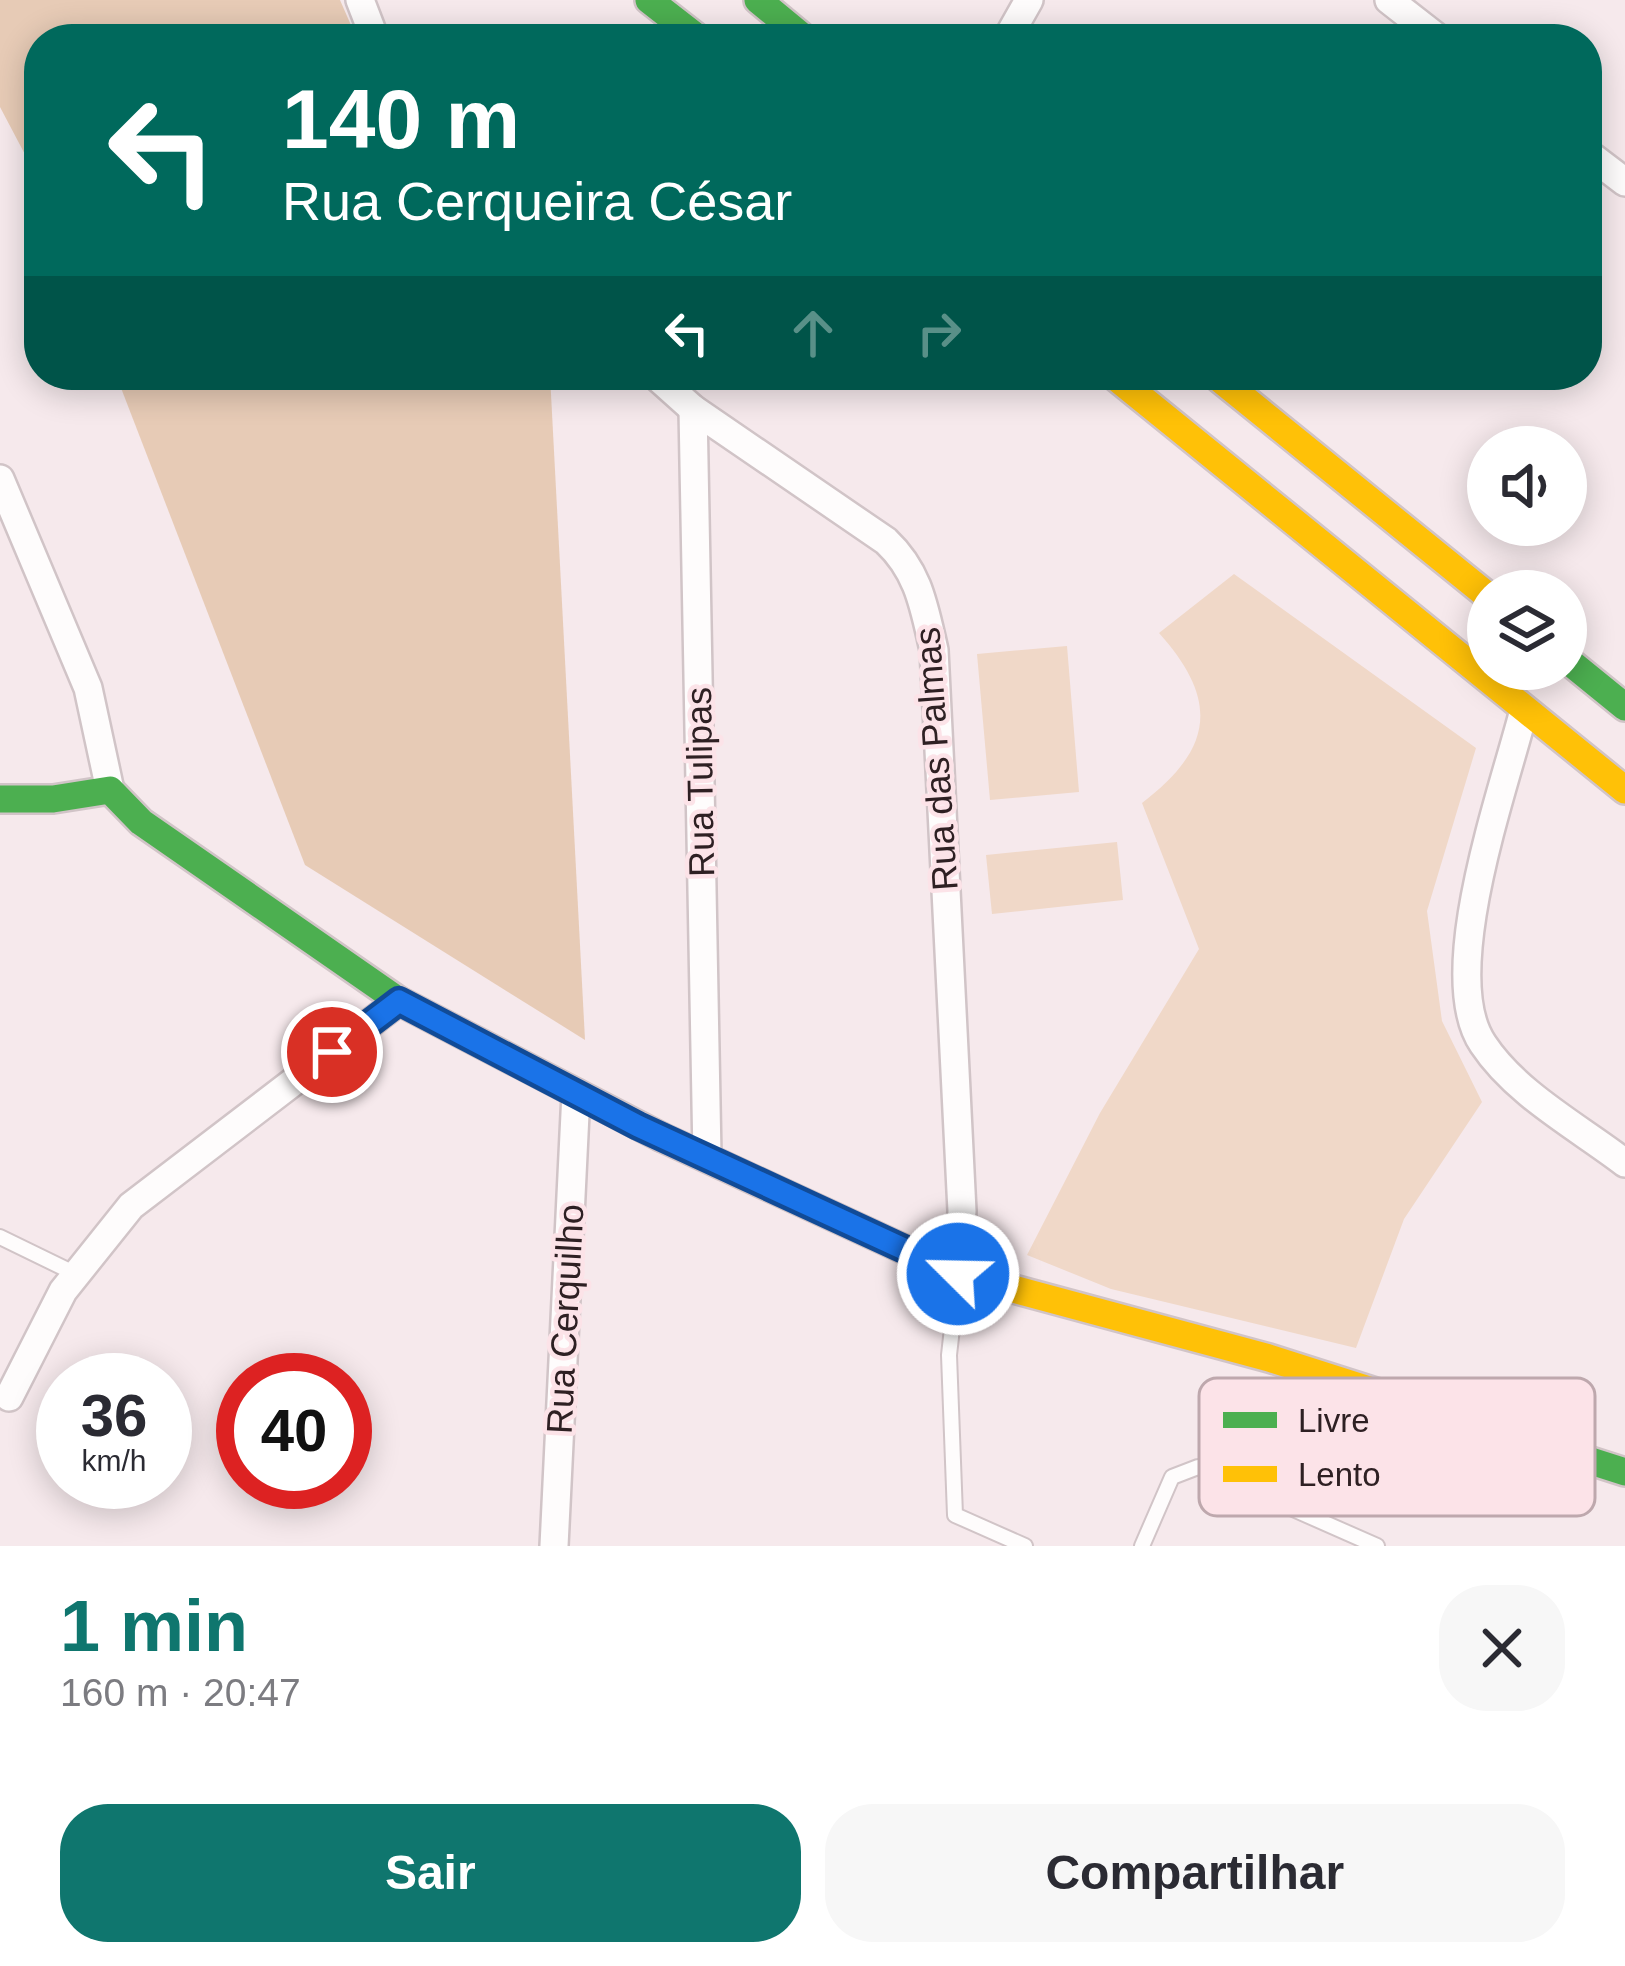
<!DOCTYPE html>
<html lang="pt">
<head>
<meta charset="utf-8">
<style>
	:root { --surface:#fff; --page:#f7f7f7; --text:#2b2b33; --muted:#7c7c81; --accent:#0f766e }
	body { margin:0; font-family:Helvetica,sans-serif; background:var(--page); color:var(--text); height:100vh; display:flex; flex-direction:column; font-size:45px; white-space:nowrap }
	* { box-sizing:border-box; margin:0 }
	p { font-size:39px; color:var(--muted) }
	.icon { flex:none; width:66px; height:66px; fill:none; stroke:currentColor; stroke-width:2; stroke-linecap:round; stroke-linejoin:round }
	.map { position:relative; height:1546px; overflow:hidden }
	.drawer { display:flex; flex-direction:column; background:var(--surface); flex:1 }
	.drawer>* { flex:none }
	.hud { position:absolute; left:24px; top:24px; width:1578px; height:366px; border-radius:48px; box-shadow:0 6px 30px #0003; background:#00695c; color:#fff; overflow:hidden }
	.controls { position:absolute; left:1467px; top:426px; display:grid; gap:24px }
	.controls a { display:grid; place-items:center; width:120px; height:120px; border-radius:50%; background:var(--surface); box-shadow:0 6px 30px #0003; font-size:60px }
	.speed { position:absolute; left:36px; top:1353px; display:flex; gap:24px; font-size:60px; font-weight:700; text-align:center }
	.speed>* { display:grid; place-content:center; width:156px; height:156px; border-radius:50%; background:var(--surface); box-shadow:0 6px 30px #0003; line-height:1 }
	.speed small { font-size:30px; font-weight:400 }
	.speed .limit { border:18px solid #d22; background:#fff; color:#111 }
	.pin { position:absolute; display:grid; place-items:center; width:102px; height:102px; color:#fff; margin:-51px; border:6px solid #fff; border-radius:50%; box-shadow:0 3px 12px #0007 }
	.me { position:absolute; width:132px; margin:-66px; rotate:293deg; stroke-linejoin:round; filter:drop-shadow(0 0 9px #0008) }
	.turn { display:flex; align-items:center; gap:42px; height:252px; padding:0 60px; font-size:54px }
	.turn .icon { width:156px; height:156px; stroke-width:2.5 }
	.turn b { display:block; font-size:84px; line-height:102px }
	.lanes { display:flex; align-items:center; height:114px; padding:0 60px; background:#0003; justify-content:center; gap:60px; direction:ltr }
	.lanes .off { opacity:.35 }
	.round { display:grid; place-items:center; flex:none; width:126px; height:126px; border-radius:48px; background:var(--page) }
	.head { display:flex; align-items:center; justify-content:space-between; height:204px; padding:0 60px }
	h1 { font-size:72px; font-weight:700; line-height:90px; color:var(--accent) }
	.primary-button { display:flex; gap:24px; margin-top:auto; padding:24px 60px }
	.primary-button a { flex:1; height:138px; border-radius:48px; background:var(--accent); color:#fff; font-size:48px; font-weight:700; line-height:138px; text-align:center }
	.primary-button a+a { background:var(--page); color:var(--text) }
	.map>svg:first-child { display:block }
	.green { fill:#f0d8c8 }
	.forest { fill:#e7cbb6 }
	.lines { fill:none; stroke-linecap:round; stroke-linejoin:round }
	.lane-casing { stroke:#d1c4c7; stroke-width:18 }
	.street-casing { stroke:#d1c4c7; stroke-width:32 }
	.fast-casing { stroke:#d1c4c7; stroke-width:32 }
	.slow-casing { stroke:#d1c4c7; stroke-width:32 }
	.lane { stroke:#fefcfc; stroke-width:14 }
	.street { stroke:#fefcfc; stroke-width:27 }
	.fast { stroke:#4caf50; stroke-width:27 }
	.slow { stroke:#ffc107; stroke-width:27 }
	.route-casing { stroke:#114b97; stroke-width:30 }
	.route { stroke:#1a73e8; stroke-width:21 }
	.labels { text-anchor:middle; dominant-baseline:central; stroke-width:9; stroke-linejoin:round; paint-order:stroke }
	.street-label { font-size:36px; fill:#2e2023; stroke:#fce3e8 }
	.key { fill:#fce3e8; stroke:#bea8ad; stroke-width:3 }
	.key-label { font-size:33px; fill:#2e2023 }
</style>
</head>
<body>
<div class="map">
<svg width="1625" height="1546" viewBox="0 0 1625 1546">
	<rect width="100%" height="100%" fill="#f6e9ec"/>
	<g class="green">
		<path d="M 1234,574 L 1476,748 L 1427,911 L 1442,1021 L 1482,1102 L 1404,1219 L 1356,1348 L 1111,1289 L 1027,1255 L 1100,1113 L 1199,949 L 1142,803 C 1214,748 1219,700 1159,633 Z"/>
		<polygon points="1067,646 1079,792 990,800 977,654"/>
		<polygon points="1117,842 1123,900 992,914 986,855"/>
	</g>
	<g class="forest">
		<polygon points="0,0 340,0 357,39 39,39 39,181 0,107"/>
		<polygon points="116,375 550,375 585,1040 305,865"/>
	</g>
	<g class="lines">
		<defs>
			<g id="lane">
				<polyline points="0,1237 76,1274"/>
				<polyline points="958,1275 949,1355 955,1515 1025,1546"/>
				<polyline points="1142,1546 1172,1477 1198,1467 1377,1546"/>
			</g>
			<g id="street">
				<polyline points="360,0 375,39"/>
				<polyline points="1389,0 1439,39"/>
				<polyline points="1007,39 1029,0"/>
				<polyline points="1587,153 1625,182"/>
				<path d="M 655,375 L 693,409 L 886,541 C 919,572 924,607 934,650 L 962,1211 L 958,1274"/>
				<polyline points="693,409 707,1156"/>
				<polyline points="0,479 88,688 110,790"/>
				<path d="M 1524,710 C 1504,789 1436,975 1483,1044 C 1516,1094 1578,1127 1625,1163"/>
				<polyline points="9,1397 63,1291 131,1206 399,1001"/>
				<polyline points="554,1546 576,1093"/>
			</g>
			<g id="fast">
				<polyline points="649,0 699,39"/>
				<polyline points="758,0 805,39"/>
				<polyline points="1566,659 1625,707"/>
				<polyline points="0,799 53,799 110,790 141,822 399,1001 661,1137"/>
				<polyline points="1410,1403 1625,1472"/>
			</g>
			<g id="slow">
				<polyline points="1113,375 1625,790"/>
				<polyline points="1215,375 1488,596"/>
				<polyline points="661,1137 958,1274 1269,1358 1410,1403"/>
			</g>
		</defs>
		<use href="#lane" class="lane-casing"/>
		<use href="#street" class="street-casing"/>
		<use href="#fast" class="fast-casing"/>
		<use href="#slow" class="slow-casing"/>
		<use href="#lane" class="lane"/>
		<use href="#street" class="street"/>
		<use href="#fast" class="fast"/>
		<use href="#slow" class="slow"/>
	</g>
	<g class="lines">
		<defs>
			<polyline id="route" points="332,1052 399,1001 638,1126 958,1274"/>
		</defs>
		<use href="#route" class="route-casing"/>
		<use href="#route" class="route"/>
	</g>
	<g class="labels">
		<g class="street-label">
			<text transform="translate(936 759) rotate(-94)">Rua das Palmas</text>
			<text transform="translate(700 782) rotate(-91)">Rua Tulipas</text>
			<text transform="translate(565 1319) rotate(-87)">Rua Cerquilho</text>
		</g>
	</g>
	<rect x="1199" y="1378" width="396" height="138" rx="18" class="key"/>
	<rect x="1223" y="1412" width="54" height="16" fill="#4caf50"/>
	<rect x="1223" y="1466" width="54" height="16" fill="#ffc107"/>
	<g class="key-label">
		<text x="1298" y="1432">Livre</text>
		<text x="1298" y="1486">Lento</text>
	</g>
</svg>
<div class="controls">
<a><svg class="icon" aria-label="sound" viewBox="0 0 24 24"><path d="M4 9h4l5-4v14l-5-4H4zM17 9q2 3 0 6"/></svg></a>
<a><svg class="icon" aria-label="layers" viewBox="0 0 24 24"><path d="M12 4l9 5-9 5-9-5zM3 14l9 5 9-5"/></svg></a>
</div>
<div class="speed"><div>36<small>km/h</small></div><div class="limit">40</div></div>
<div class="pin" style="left:332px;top:1052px;background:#d93025"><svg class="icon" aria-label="arrive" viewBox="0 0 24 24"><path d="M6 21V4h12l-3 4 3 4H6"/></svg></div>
<svg class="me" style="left:958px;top:1274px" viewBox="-20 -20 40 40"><circle r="17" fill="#1a73e8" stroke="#fff" stroke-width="3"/><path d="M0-11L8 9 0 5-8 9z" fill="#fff"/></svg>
<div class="hud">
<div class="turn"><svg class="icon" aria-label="left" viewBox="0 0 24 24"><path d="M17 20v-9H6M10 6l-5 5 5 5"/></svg><div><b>140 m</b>Rua Cerqueira César</div></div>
<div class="lanes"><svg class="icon" aria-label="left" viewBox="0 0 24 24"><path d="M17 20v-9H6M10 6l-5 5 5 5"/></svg><svg class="icon off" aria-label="ahead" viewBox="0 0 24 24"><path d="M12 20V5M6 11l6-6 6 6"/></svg><svg class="icon off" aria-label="right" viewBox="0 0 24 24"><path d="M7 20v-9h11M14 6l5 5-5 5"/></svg></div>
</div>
</div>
<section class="drawer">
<div class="head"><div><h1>1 min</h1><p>160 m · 20:47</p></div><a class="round"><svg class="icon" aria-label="close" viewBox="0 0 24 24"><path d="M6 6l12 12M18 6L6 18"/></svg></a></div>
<div class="primary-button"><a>Sair</a><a>Compartilhar</a></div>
</section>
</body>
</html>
